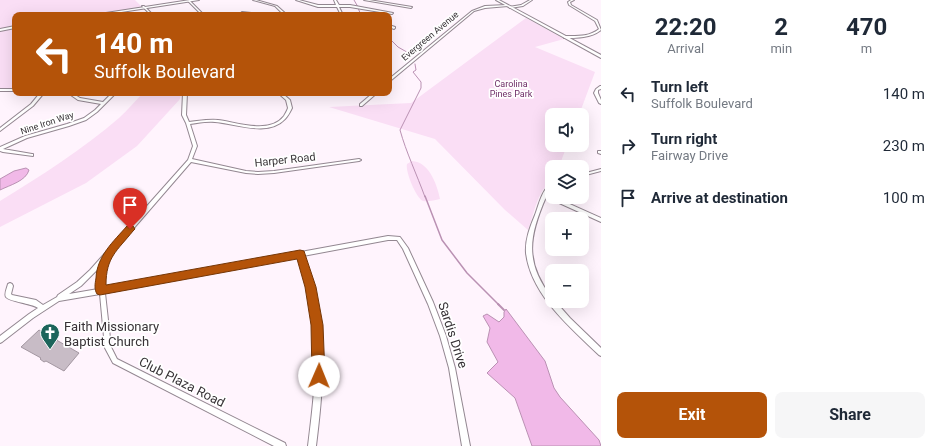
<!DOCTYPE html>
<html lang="en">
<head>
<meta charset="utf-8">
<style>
	:root { --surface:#fff; --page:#f6f6f7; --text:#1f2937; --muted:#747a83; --accent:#b45309 }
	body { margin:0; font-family:Roboto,sans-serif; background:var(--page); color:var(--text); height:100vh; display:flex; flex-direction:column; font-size:15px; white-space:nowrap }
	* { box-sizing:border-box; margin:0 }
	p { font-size:13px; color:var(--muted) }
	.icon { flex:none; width:22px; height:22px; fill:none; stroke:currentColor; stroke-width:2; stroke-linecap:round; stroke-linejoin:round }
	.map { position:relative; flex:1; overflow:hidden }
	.drawer { display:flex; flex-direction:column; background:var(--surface); width:340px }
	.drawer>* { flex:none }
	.top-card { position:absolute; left:12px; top:12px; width:380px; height:84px; border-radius:8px; box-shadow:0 4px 16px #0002; background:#b45309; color:#fff; overflow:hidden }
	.controls { position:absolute; left:545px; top:108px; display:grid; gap:8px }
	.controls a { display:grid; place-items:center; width:44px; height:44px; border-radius:8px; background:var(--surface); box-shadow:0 4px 16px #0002; font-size:20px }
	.pin { position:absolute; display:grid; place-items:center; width:34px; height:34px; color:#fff; margin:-41px -17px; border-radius:50% 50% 50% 0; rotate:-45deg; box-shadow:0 0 4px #0007 }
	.pin .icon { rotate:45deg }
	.me { position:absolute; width:44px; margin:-22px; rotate:1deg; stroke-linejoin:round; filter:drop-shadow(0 0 3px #0008) }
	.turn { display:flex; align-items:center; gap:14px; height:84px; padding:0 16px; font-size:18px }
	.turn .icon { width:52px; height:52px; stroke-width:2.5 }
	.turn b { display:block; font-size:28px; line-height:34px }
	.eta { display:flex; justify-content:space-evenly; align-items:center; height:68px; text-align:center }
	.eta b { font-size:24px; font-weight:700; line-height:28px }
	.primary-button { display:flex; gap:8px; margin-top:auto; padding:8px 16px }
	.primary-button a { flex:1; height:46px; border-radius:8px; background:var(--accent); color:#fff; font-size:16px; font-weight:700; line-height:46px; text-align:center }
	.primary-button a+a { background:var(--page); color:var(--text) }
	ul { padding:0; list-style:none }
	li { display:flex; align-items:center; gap:12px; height:52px; padding:0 16px }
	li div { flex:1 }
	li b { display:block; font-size:15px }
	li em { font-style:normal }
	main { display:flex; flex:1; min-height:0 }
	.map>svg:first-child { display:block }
	.green { fill:#fadef5 }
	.water { fill:#f1b9e8; stroke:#ba91b3 }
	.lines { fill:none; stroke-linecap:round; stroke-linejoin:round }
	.stream-far2 { stroke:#ba91b3; stroke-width:1 }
	.stream-far1 { stroke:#ba91b3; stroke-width:1.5 }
	.stream { stroke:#ba91b3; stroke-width:2 }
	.building { fill:#c8bcc6; stroke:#a397a1 }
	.street-casing { stroke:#938791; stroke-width:2 }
	.secondary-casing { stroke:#938791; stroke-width:2 }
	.primary-casing { stroke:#938791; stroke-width:2 }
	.street { fill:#fff; fill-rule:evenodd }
	.secondary { fill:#fff; fill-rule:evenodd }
	.primary { fill:#fff; fill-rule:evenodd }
	.route { fill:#b45309; stroke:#753606 }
	.labels { text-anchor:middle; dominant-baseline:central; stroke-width:3.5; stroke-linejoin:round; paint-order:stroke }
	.far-street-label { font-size:9px; fill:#383337; stroke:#fff }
	.far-park-label { font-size:9px; fill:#6d2d66; stroke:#fff }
	.street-label { font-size:11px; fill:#383337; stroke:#fff }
	.near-poi-label { font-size:13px; fill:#383337; stroke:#fff; text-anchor:start }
	.near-street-label { font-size:13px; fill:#383337; stroke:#fff }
</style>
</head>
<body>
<main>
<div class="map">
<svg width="601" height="446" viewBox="0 0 601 446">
	<rect width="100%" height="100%" fill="#fff4fd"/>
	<g class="green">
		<polygon points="0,0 135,0 142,7 132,8 119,15 15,15 15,89 0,88"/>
		<path d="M 526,18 L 564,39 L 535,47 L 595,72 L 579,115 L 552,115 L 552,145 L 567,145 L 559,167 L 552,167 L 552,181 C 537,190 534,215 528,230 L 505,210 L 435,139 L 329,107 L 411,103 Z"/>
		<path d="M 143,93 L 181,93 L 180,99 L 137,146 L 86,183 L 0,227 L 0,201 C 41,176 83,149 119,118 C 128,110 135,101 143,93 Z"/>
		<path d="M 412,161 C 429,162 437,184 440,199 C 435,200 428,202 423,201 C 416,198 405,171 407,164 Z"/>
	</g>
	<g class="water">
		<path d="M 26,168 L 29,170 C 26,181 10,185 0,190 L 0,179 L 14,171 Z"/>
		<polygon points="506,309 545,361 554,388 560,397 599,440 601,446 532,446 515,398 487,373 498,362 487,342 490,328 483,316 487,314 499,322 504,317 504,312"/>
	</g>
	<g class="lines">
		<g class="stream-far2">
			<polyline points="354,0 358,7"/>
			<polyline points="358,8 361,15"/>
			<polyline points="389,38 398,47 412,55"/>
			<polyline points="408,58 409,56"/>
			<path d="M 415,64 L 416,70 L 413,72 L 421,82 L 421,88 L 400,130 C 406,152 417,175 425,197"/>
		</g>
		<polyline class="stream-far1" points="425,196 442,240 467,273 499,305"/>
		<polyline class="stream" points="498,304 504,310"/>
	</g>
	<polygon class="building" points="39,330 79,353 64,371 46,361 44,362 40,359 41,358 21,347"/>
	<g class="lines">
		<defs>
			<g id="street">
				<polygon points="253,0 256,0 277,6 286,14 300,14 301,15 254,15 241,13 242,12 260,14 283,14 275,6"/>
				<polygon points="296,0 299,0 318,5 336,5 334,0 336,0 339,5 350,5 393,13 392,14 350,7 339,7 342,13 340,15 338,15 340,13 337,7 318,7"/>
				<polygon points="364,0 369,0 412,7 411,8"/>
				<polygon points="530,0 532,0 523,6 510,8 509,7 521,5"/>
				<path d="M 571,0 L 574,0 L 570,2 L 571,5 L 597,20 L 601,30 C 591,38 577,38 564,38 L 565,36 C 577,36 589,37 599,29 L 595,21 L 569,5 L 568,2 Z"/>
				<polygon points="188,1 190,1 204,15 202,15"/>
				<polygon points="507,5 508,6 485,8 474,11 389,82 389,79 472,11 485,6"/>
				<polygon points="142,6 144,6 153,15 151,15"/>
				<polygon points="389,25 395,27 395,28 394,29 389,27"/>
				<polygon points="600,86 601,86 601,89 598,90 598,93 601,100 601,104 599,103 594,93 596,89"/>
				<rect x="0" y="89" width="15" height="2"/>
				<polygon points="40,93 44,93 33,106 0,131 0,128 31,104"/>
				<polygon points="68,93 72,93 80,98 103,102 112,93 116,93 97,112 86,120 69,126 27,138 3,149 32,154 33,154 33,156 3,152 0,151 0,147 25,136 67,124 84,118 95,110 101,104 78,100"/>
				<path d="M 183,93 L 187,93 L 186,115 L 189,122 C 199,121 208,119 218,120 C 236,122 269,135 284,116 C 285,114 287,111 288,108 L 286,100 L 278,93 L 282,93 L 290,100 L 292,108 C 290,112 288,116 285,119 C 268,137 237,124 215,122 C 207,121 198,123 190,124 L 197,146 L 192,159 L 246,171 L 258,172 L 274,171 L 359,159 L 361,160 L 359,161 L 274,173 L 258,174 L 246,173 L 191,162 L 108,258 L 103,276 L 104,288 L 388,236 L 400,237 L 408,248 L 433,302 L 446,336 L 455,368 L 470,446 L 462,446 L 449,368 L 440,336 L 428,304 L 403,249 L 397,240 L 388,240 L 303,256 C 310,279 317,303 320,327 C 325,367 321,406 316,446 L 308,446 C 313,406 318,366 314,326 C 311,302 305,280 298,257 L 105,293 L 111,347 L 117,359 L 285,443 L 286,446 L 274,446 L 113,363 L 105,348 L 100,294 L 59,301 L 33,318 L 2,342 L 0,343 L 0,336 L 29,314 L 38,308 C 31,303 10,302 6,297 C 4,294 7,288 8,284 L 10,283 L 12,284 L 13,286 L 11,294 L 12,295 L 36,300 L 43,305 L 57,297 L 58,295 L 77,282 L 90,270 L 188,160 L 193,146 L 186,123 L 182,115 ZM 99,268 L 97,281 L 98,289 L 69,294 L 81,286 Z"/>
				<polygon points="373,93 377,93 362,106 360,106 360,104"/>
				<polygon points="598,151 601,151 601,154 598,153"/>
				<polygon points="601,169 601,171 582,176 582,174"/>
				<path d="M 552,183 L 552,188 L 548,194 L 552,196 L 552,197 L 554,197 L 601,218 L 601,222 L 546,197 C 529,236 524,262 552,298 L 552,301 L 555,301 L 570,318 L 601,348 L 601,356 L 599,355 C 571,328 531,295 526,253 C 525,240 530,227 535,215 C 539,204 542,189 552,183 Z"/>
			</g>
			<polygon id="secondary" points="496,0 499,0 601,55 601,58"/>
			<g id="primary">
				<polygon points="190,0 199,0 102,15 93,15"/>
				<polygon points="15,26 15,28 0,31 0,29"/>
			</g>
		</defs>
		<use href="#street" class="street-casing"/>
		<use href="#secondary" class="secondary-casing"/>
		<use href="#primary" class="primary-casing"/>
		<use href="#street" class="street"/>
		<use href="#secondary" class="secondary"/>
		<use href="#primary" class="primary"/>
	</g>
	<path class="route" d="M 130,225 L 133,226 L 135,229 L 133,231 C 117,251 106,257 106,285 L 300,250 L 304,251 L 316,287 L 323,325 L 325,376 L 323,381 L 319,382 L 314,381 L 312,376 L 311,325 L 305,287 L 297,259 L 100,295 L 97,294 C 94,289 95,284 96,278 C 97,256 113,242 127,226 Z"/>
	<defs>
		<symbol id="church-pin" viewBox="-11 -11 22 30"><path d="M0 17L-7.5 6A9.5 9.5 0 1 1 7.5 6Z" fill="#1c655b" stroke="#fff"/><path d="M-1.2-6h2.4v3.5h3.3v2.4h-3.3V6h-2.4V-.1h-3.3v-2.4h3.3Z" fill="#fff"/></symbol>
	</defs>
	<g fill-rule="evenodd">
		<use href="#church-pin" x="39" y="322" width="22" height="30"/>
	</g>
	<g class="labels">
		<g class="far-street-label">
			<text transform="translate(430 36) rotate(-40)">Evergreen Avenue</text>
			<text transform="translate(47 123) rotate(-18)">Nine Iron Way</text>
		</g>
		<g class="far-park-label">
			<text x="511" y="84">Carolina<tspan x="511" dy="10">Pines Park</tspan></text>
		</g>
		<g class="street-label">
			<text transform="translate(285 160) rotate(-6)">Harper Road</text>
		</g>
		<g class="near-poi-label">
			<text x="64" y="326">Faith Missionary<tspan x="64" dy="15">Baptist Church</tspan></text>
		</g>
		<g class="near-street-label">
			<text transform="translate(453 335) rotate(72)">Sardis Drive</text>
			<text transform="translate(182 382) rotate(27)">Club Plaza Road</text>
		</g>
	</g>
</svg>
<div class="controls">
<a><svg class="icon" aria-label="sound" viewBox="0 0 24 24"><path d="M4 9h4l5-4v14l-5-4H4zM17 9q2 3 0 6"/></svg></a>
<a><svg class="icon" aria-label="layers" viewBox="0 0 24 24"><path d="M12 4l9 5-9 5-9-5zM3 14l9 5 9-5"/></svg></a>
<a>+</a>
<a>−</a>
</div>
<div class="pin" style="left:130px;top:229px;background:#d93025"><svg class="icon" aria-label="arrive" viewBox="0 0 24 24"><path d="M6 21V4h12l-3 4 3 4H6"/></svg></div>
<svg class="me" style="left:319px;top:376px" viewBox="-20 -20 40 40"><circle r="19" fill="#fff"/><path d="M0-13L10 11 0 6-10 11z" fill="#b45309"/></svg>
<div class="top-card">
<div class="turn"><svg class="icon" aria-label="left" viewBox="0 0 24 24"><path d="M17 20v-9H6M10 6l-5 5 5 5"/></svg><div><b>140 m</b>Suffolk Boulevard</div></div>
</div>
</div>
<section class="drawer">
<div class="eta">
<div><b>22:20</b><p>Arrival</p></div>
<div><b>2</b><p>min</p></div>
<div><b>470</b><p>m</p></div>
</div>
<ul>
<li><svg class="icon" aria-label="left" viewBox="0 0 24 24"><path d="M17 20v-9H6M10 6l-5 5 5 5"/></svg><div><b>Turn left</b><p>Suffolk Boulevard</p></div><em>140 m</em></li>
<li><svg class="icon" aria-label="right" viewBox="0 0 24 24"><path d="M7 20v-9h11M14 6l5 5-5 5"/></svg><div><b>Turn right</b><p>Fairway Drive</p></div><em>230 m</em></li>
<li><svg class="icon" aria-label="arrive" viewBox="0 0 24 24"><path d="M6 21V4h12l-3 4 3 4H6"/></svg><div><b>Arrive at destination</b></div><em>100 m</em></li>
</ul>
<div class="primary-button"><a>Exit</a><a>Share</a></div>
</section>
</main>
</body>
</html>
